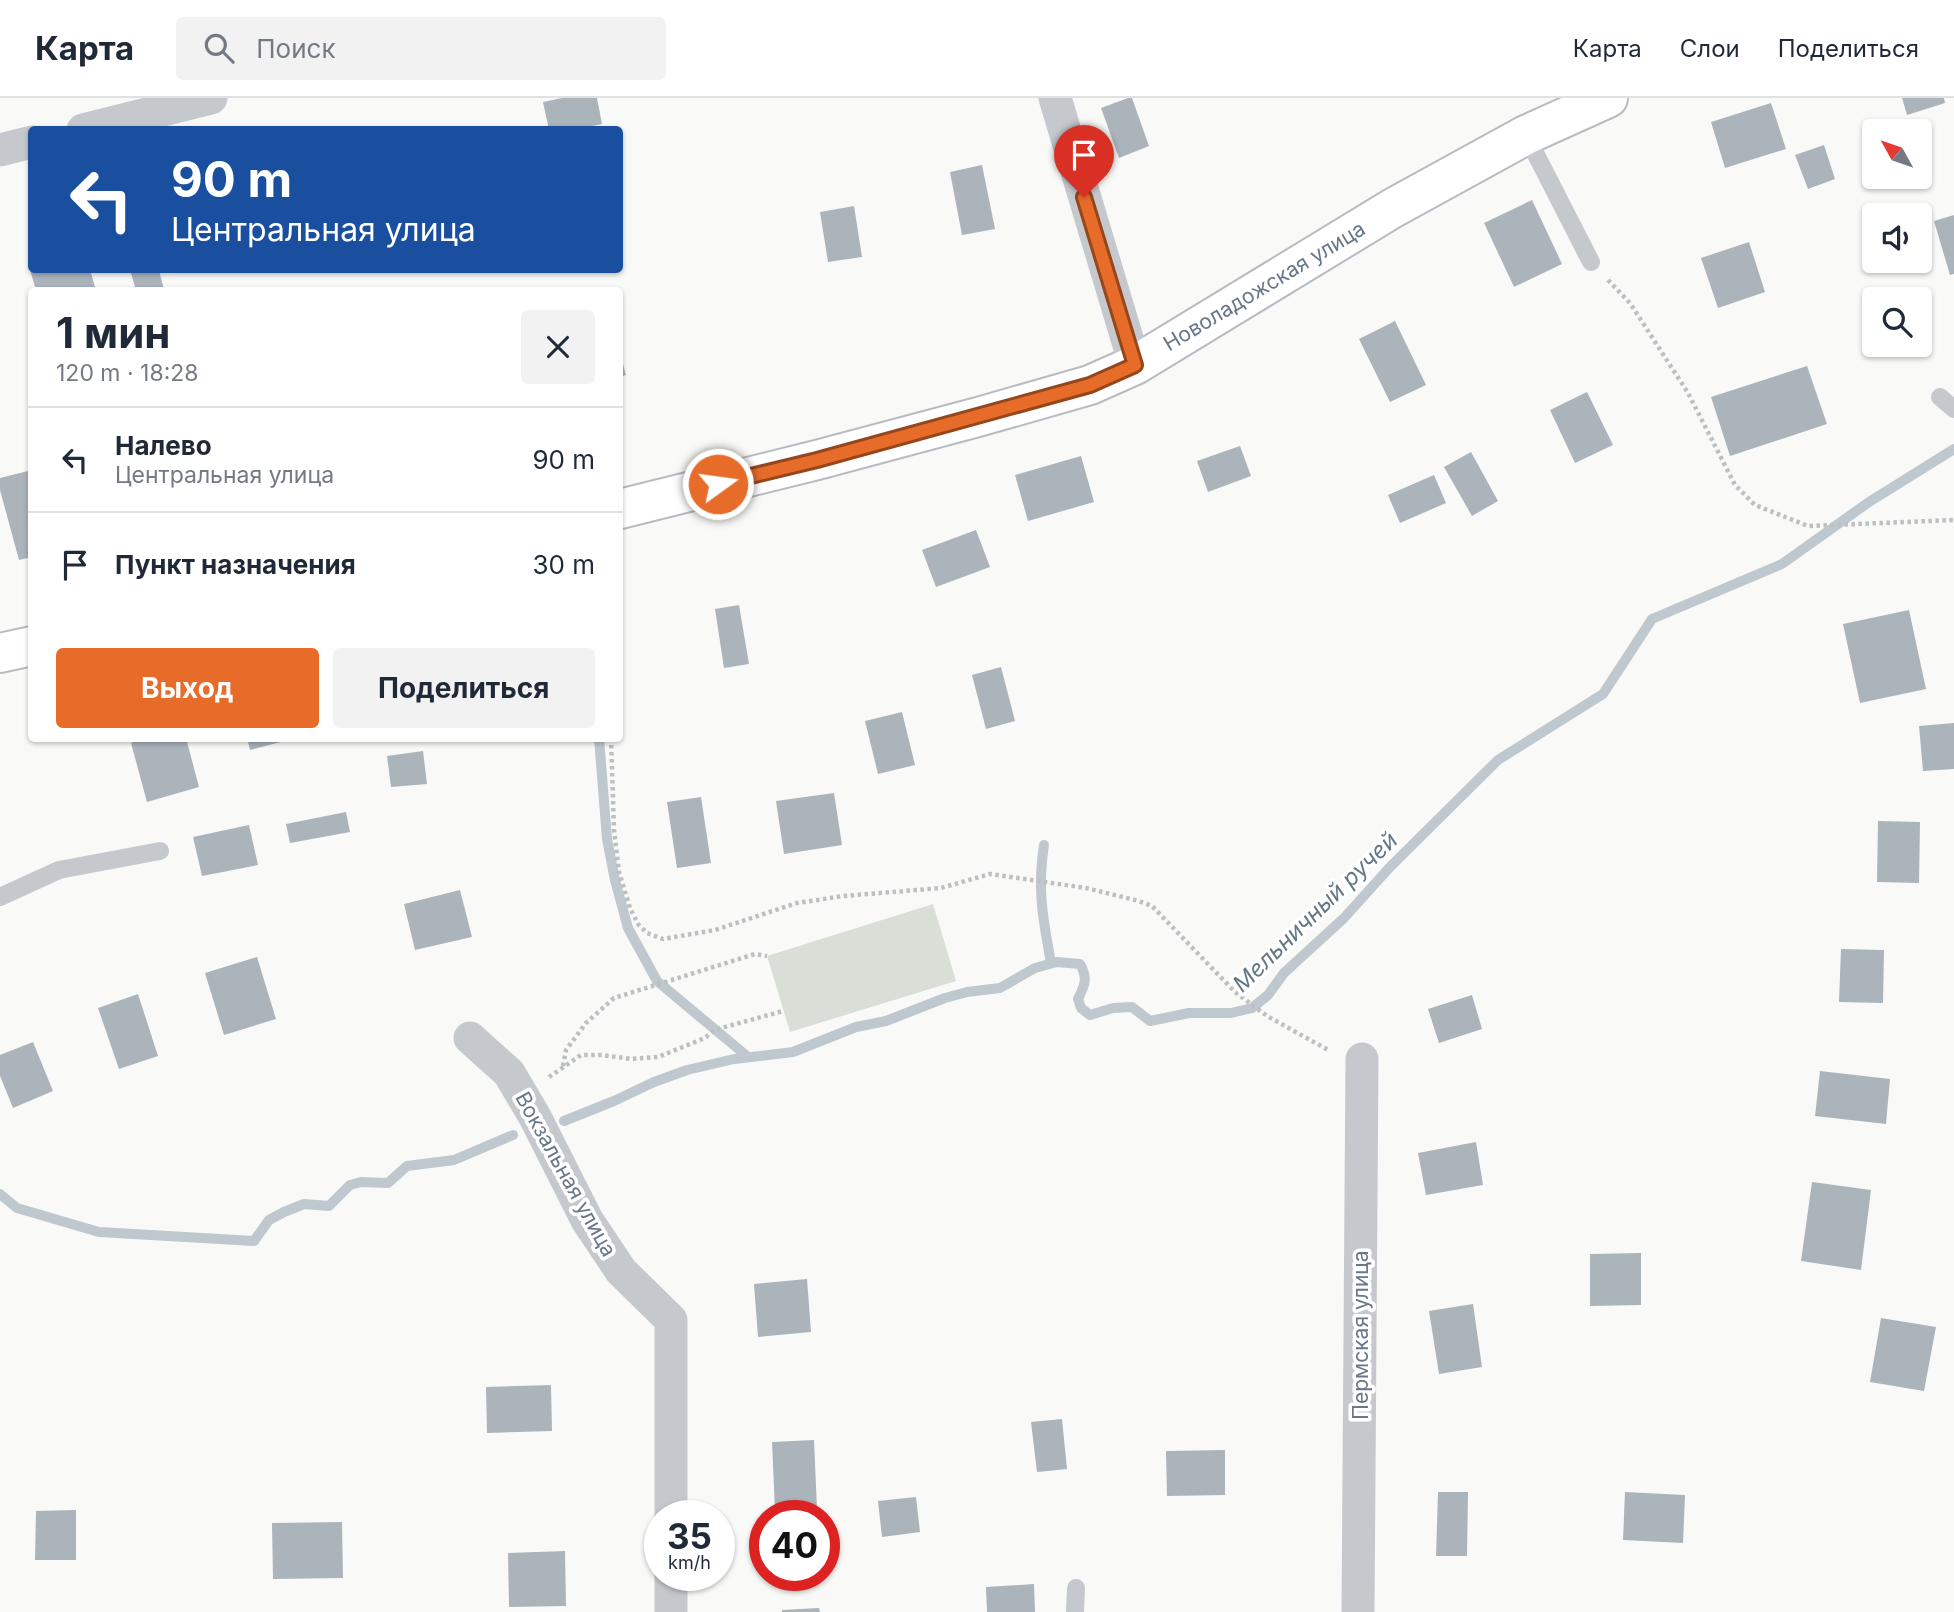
<!DOCTYPE html>
<html lang="ru">
<head>
<meta charset="utf-8">
<style>
	:root { --surface:#fff; --page:#f2f2f3; --text:#1f2937; --muted:#747a83; --line:#e0e1e3; --accent:#e76c2a }
	body { margin:0; font-family:Inter,sans-serif; background:var(--page); color:var(--text); height:100vh; display:flex; flex-direction:column; font-size:26px; white-space:nowrap }
	* { box-sizing:border-box; margin:0 }
	p { font-size:23px; color:var(--muted) }
	.icon { flex:none; width:38px; height:38px; fill:none; stroke:currentColor; stroke-width:2; stroke-linecap:round; stroke-linejoin:round }
	.map { position:relative; flex:1; overflow:hidden }
	.details { position:absolute; left:28px; top:189px; width:595px; height:455px; display:flex; flex-direction:column; background:var(--surface); border-radius:7px; box-shadow:0 2px 5px #0004 }
	.details>* { flex:none }
	.hud { position:absolute; left:28px; top:28px; width:595px; height:147px; border-radius:7px; box-shadow:0 2px 5px #0004; background:#1a4fa0; color:#fff; overflow:hidden }
	.needle { width:46px; rotate:310deg }
	.buttons { position:absolute; left:1862px; top:21px; display:grid; gap:14px }
	.buttons a { display:grid; place-items:center; width:70px; height:70px; border-radius:7px; background:var(--surface); box-shadow:0 2px 5px #0004; font-size:35px }
	.speed { position:absolute; left:644px; top:1402px; display:flex; gap:14px; font-size:35px; font-weight:700; text-align:center }
	.speed>* { display:grid; place-content:center; width:91px; height:91px; border-radius:50%; background:var(--surface); box-shadow:0 2px 5px #0004; line-height:1 }
	.speed small { font-size:18px; font-weight:400 }
	.speed .limit { border:10px solid #d22; background:#fff; color:#111 }
	.pin { position:absolute; display:grid; place-items:center; width:60px; height:60px; color:#fff; margin:-72px -30px; border-radius:50% 50% 50% 0; rotate:-45deg; box-shadow:0 0 7px #0007 }
	.pin .icon { rotate:45deg }
	.me { position:absolute; width:77px; margin:-38px; rotate:76deg; stroke-linejoin:round; filter:drop-shadow(0 0 5px #0008) }
	.turn { display:flex; align-items:center; gap:24px; height:147px; padding:0 28px; font-size:32px }
	.turn .icon { width:91px; height:91px; stroke-width:2.5 }
	.turn b { display:block; font-size:49px; line-height:60px }
	.round { display:grid; place-items:center; flex:none; width:74px; height:74px; border-radius:7px; background:var(--page) }
	.summary { display:flex; align-items:center; justify-content:space-between; height:119px; padding:0 28px }
	h1 { font-size:42px; font-weight:700; line-height:52px }
	.button { display:flex; gap:14px; margin-top:auto; padding:14px 28px }
	.button a { flex:1; height:80px; border-radius:7px; background:var(--accent); color:#fff; font-size:28px; font-weight:700; line-height:80px; text-align:center }
	.button a+a { background:var(--page); color:var(--text) }
	ul { padding:0; list-style:none }
	li { display:flex; align-items:center; gap:21px; height:105px; padding:0 28px; border-top:2px solid var(--line) }
	li div { flex:1 }
	li b { display:block; font-size:26px }
	li em { font-style:normal }
	header { display:flex; align-items:center; gap:42px; box-sizing:border-box; height:98px; padding:0 35px; background:var(--surface); border-bottom:2px solid var(--line) }
	header strong { font-size:33px }
	nav { display:flex; gap:38px; margin-inline-start:auto; font-size:24px }
	.search { width:490px; height:63px; background:var(--page); display:flex; align-items:center; gap:18px; box-sizing:border-box; padding:0 24px; border-radius:7px; color:var(--muted); font-size:26px }
	.map>svg:first-child { display:block }
	.green { fill:#d9dfd6 }
	.lines { fill:none; stroke-linecap:round; stroke-linejoin:round }
	.stream { stroke:#bfc8ce; stroke-width:10 }
	.building { fill:#abb3bb }
	.secondary-casing { stroke:#b8bcc2; stroke-width:42 }
	.path { stroke:#bdc0c3; stroke-width:4.5; stroke-dasharray:3.5 3.5; stroke-linecap:butt }
	.lane { stroke:#c5c9cd; stroke-width:18 }
	.street { stroke:#c5c9cd; stroke-width:33 }
	.secondary { stroke:#fff; stroke-width:38 }
	.route-casing { stroke:#96461b; stroke-width:18 }
	.route { stroke:#e76c2a; stroke-width:12 }
	.labels { text-anchor:middle; dominant-baseline:central; stroke-width:7; stroke-linejoin:round; paint-order:stroke }
	.street-label { font-size:21px; fill:#687789; stroke:#fff }
	.water-label { font-size:23px; font-style:italic; fill:#647783; stroke:#fff }
</style>
</head>
<body>
<header>
<strong>Карта</strong>
<div class="search"><svg class="icon" aria-label="search" viewBox="0 0 24 24"><circle cx="10" cy="10" r="6"/><path d="M15 15l6 6"/></svg>Поиск</div>
<nav><a>Карта</a><a>Слои</a><a>Поделиться</a></nav>
</header>
<div class="map">
<svg width="1954" height="1514" viewBox="0 0 1954 1514">
	<rect width="100%" height="100%" fill="#f9faf7"/>
	<polygon class="green" points="933,806 956,883 790,934 767,858"/>
	<g class="lines">
		<g class="stream">
			<polyline points="599,640 607,741 615,782 628,830 657,883 748,959"/>
			<path d="M 1044,747 C 1037,792 1043,821 1051,865"/>
			<path d="M 564,1023 L 614,1003 L 654,984 L 687,972 L 734,961 L 793,954 L 856,929 L 886,923 L 945,900 L 967,894 L 1000,890 L 1035,870 L 1057,864 L 1080,866 C 1088,880 1085,887 1078,901 L 1081,910 L 1090,917 L 1113,910 L 1132,909 L 1150,923 L 1189,915 L 1231,915 L 1252,910 L 1268,897 L 1284,875 L 1344,820 L 1390,769 L 1498,662 L 1603,596 L 1652,521 L 1782,466 L 1869,404 L 1954,351"/>
			<polyline points="0,1096 17,1110 99,1134 254,1143 269,1122 284,1114 304,1106 329,1108 350,1087 361,1084 388,1085 407,1068 454,1062 513,1037"/>
		</g>
	</g>
	<g class="building">
		<polygon points="562,0 597,0 602,26 573,32 549,32 543,4"/>
		<polygon points="1128,0 1132,0 1149,48 1119,60 1101,10"/>
		<polygon points="1902,0 1944,0 1945,5 1907,17"/>
		<polygon points="1771,5 1786,51 1725,70 1711,24"/>
		<polygon points="1824,47 1835,81 1808,91 1795,57"/>
		<polygon points="982,67 995,131 962,137 950,74"/>
		<polygon points="1532,102 1562,166 1514,189 1484,125"/>
		<polygon points="854,108 862,159 828,164 820,114"/>
		<polygon points="1954,117 1954,176 1950,177 1934,123"/>
		<polygon points="1749,144 1765,194 1718,210 1701,160"/>
		<polygon points="30,172 90,172 96,192 36,192"/>
		<polygon points="130,172 159,172 164,192 136,192"/>
		<polygon points="1395,223 1426,287 1390,304 1359,241"/>
		<polygon points="620,255 626,277 620,279"/>
		<polygon points="1807,268 1827,326 1730,358 1711,299"/>
		<polygon points="1587,294 1613,347 1575,365 1550,312"/>
		<polygon points="1240,348 1251,378 1208,394 1197,363"/>
		<polygon points="1471,354 1498,403 1472,418 1444,369"/>
		<polygon points="1081,358 1094,404 1028,423 1015,377"/>
		<polygon points="32,372 32,459 19,462 0,392 0,380"/>
		<polygon points="1434,377 1446,405 1400,425 1388,397"/>
		<polygon points="976,432 990,469 936,489 922,452"/>
		<polygon points="739,507 749,566 724,570 715,511"/>
		<polygon points="1909,512 1926,591 1860,605 1843,526"/>
		<polygon points="1001,569 1015,623 986,631 972,577"/>
		<polygon points="902,614 915,667 878,676 865,623"/>
		<polygon points="1954,625 1954,671 1923,673 1919,628"/>
		<polygon points="147,640 186,640 199,689 147,704 131,645"/>
		<polygon points="247,640 292,640 292,641 250,652"/>
		<polygon points="423,653 427,686 391,689 387,658"/>
		<polygon points="834,695 842,747 784,756 776,703"/>
		<polygon points="701,699 711,765 677,770 667,704"/>
		<polygon points="346,714 350,734 290,745 286,726"/>
		<polygon points="1878,723 1920,724 1919,785 1877,784"/>
		<polygon points="249,727 258,767 202,778 193,739"/>
		<polygon points="460,792 472,839 415,852 404,806"/>
		<polygon points="1841,851 1884,852 1883,905 1839,904"/>
		<polygon points="257,859 276,921 224,937 205,875"/>
		<polygon points="138,896 158,958 119,971 98,910"/>
		<polygon points="1472,897 1482,931 1439,945 1428,911"/>
		<polygon points="33,944 53,993 13,1010 0,978 0,957"/>
		<polygon points="1820,973 1890,981 1886,1026 1815,1018"/>
		<polygon points="1476,1044 1483,1087 1426,1097 1418,1055"/>
		<polygon points="1812,1084 1871,1092 1861,1172 1801,1163"/>
		<polygon points="1641,1155 1641,1207 1590,1208 1590,1156"/>
		<polygon points="807,1181 811,1234 758,1239 754,1186"/>
		<polygon points="1473,1206 1482,1269 1439,1276 1429,1213"/>
		<polygon points="1881,1220 1936,1229 1924,1293 1870,1284"/>
		<polygon points="551,1287 552,1333 487,1335 486,1289"/>
		<polygon points="1062,1321 1067,1371 1037,1374 1031,1324"/>
		<polygon points="814,1342 817,1411 775,1413 772,1344"/>
		<polygon points="1225,1352 1225,1397 1167,1398 1166,1353"/>
		<polygon points="1438,1394 1468,1394 1467,1458 1436,1458"/>
		<polygon points="1625,1394 1685,1397 1683,1445 1623,1442"/>
		<polygon points="916,1399 920,1434 882,1439 878,1403"/>
		<polygon points="76,1412 76,1462 35,1462 36,1413"/>
		<polygon points="342,1424 343,1480 273,1481 272,1425"/>
		<polygon points="565,1453 566,1508 509,1509 508,1455"/>
		<polygon points="1034,1486 1035,1514 987,1514 986,1489"/>
		<polygon points="819,1510 820,1514 782,1514 782,1512"/>
	</g>
	<g class="lines">
		<defs>
			<g id="secondary">
				<polyline points="620,411 817,362 978,319 1090,287 1135,267 1393,110 1526,37 1608,0"/>
				<polyline points="0,555 32,548"/>
			</g>
		</defs>
		<use href="#secondary" class="secondary-casing"/>
		<g class="path">
			<polyline points="1608,182 1630,205 1688,295 1735,387 1755,407 1808,428 1954,422"/>
			<polyline points="611,640 614,732 619,774 630,810 638,826 647,835 663,841 715,832 797,805 844,798 941,790 990,776 1086,790 1139,803 1152,808 1235,894 1267,918 1330,953"/>
			<polyline points="563,968 566,952 586,925 614,900 755,856 767,858"/>
			<polyline points="549,979 581,957 602,957 631,961 658,959 705,940 714,932 783,913"/>
		</g>
		<g class="lane">
			<polyline points="1526,37 1591,164"/>
			<polyline points="1940,299 1954,311"/>
			<polyline points="0,799 59,772 160,753"/>
			<polyline points="1075,1514 1076,1490"/>
		</g>
		<g class="street">
			<polyline points="1055,0 1135,267"/>
			<polyline points="83,32 211,0"/>
			<polyline points="0,52 32,44"/>
			<polyline points="470,940 509,975 535,1019 587,1122 621,1173 671,1222 671,1418"/>
			<polyline points="671,1514 671,1477"/>
			<polyline points="1358,1514 1362,961"/>
		</g>
		<use href="#secondary" class="secondary"/>
	</g>
	<g class="lines">
		<defs>
			<polyline id="route" points="718,386 817,362 1090,287 1135,267 1084,99"/>
		</defs>
		<use href="#route" class="route-casing"/>
		<use href="#route" class="route"/>
	</g>
	<g class="labels">
		<g class="street-label">
			<text transform="translate(1264 188) rotate(-31)">Новоладожская улица</text>
			<text transform="translate(566 1076) rotate(61)">Вокзальная улица</text>
			<text transform="translate(1360 1237) rotate(-90)">Пермская улица</text>
		</g>
		<g class="water-label">
			<text transform="translate(1315 814) rotate(-44)">Мельничный ручей</text>
		</g>
	</g>
</svg>
<div class="buttons">
<a><svg class="needle" viewBox="-14 -14 28 28"><path d="M0-13l5 13h-10z" fill="#e53935"/><path d="M0 13l5-13h-10z" fill="#747a83"/></svg></a>
<a><svg class="icon" aria-label="sound" viewBox="0 0 24 24"><path d="M4 9h4l5-4v14l-5-4H4zM17 9q2 3 0 6"/></svg></a>
<a><svg class="icon" aria-label="search" viewBox="0 0 24 24"><circle cx="10" cy="10" r="6"/><path d="M15 15l6 6"/></svg></a>
</div>
<div class="speed"><div>35<small>km/h</small></div><div class="limit">40</div></div>
<div class="pin" style="left:1084px;top:99px;background:#d93025"><svg class="icon" aria-label="arrive" viewBox="0 0 24 24"><path d="M6 21V4h12l-3 4 3 4H6"/></svg></div>
<svg class="me" style="left:718px;top:386px" viewBox="-20 -20 40 40"><circle r="17" fill="#e76c2a" stroke="#fff" stroke-width="3"/><path d="M0-11L8 9 0 5-8 9z" fill="#fff"/></svg>
<div class="hud">
<div class="turn"><svg class="icon" aria-label="left" viewBox="0 0 24 24"><path d="M17 20v-9H6M10 6l-5 5 5 5"/></svg><div><b>90 m</b>Центральная улица</div></div>
</div>
<section class="details">
<div class="summary"><div><h1>1 мин</h1><p>120 m · 18:28</p></div><a class="round"><svg class="icon" aria-label="close" viewBox="0 0 24 24"><path d="M6 6l12 12M18 6L6 18"/></svg></a></div>
<ul>
<li><svg class="icon" aria-label="left" viewBox="0 0 24 24"><path d="M17 20v-9H6M10 6l-5 5 5 5"/></svg><div><b>Налево</b><p>Центральная улица</p></div><em>90 m</em></li>
<li><svg class="icon" aria-label="arrive" viewBox="0 0 24 24"><path d="M6 21V4h12l-3 4 3 4H6"/></svg><div><b>Пункт назначения</b></div><em>30 m</em></li>
</ul>
<div class="button"><a>Выход</a><a>Поделиться</a></div>
</section>
</div>
</body>
</html>
